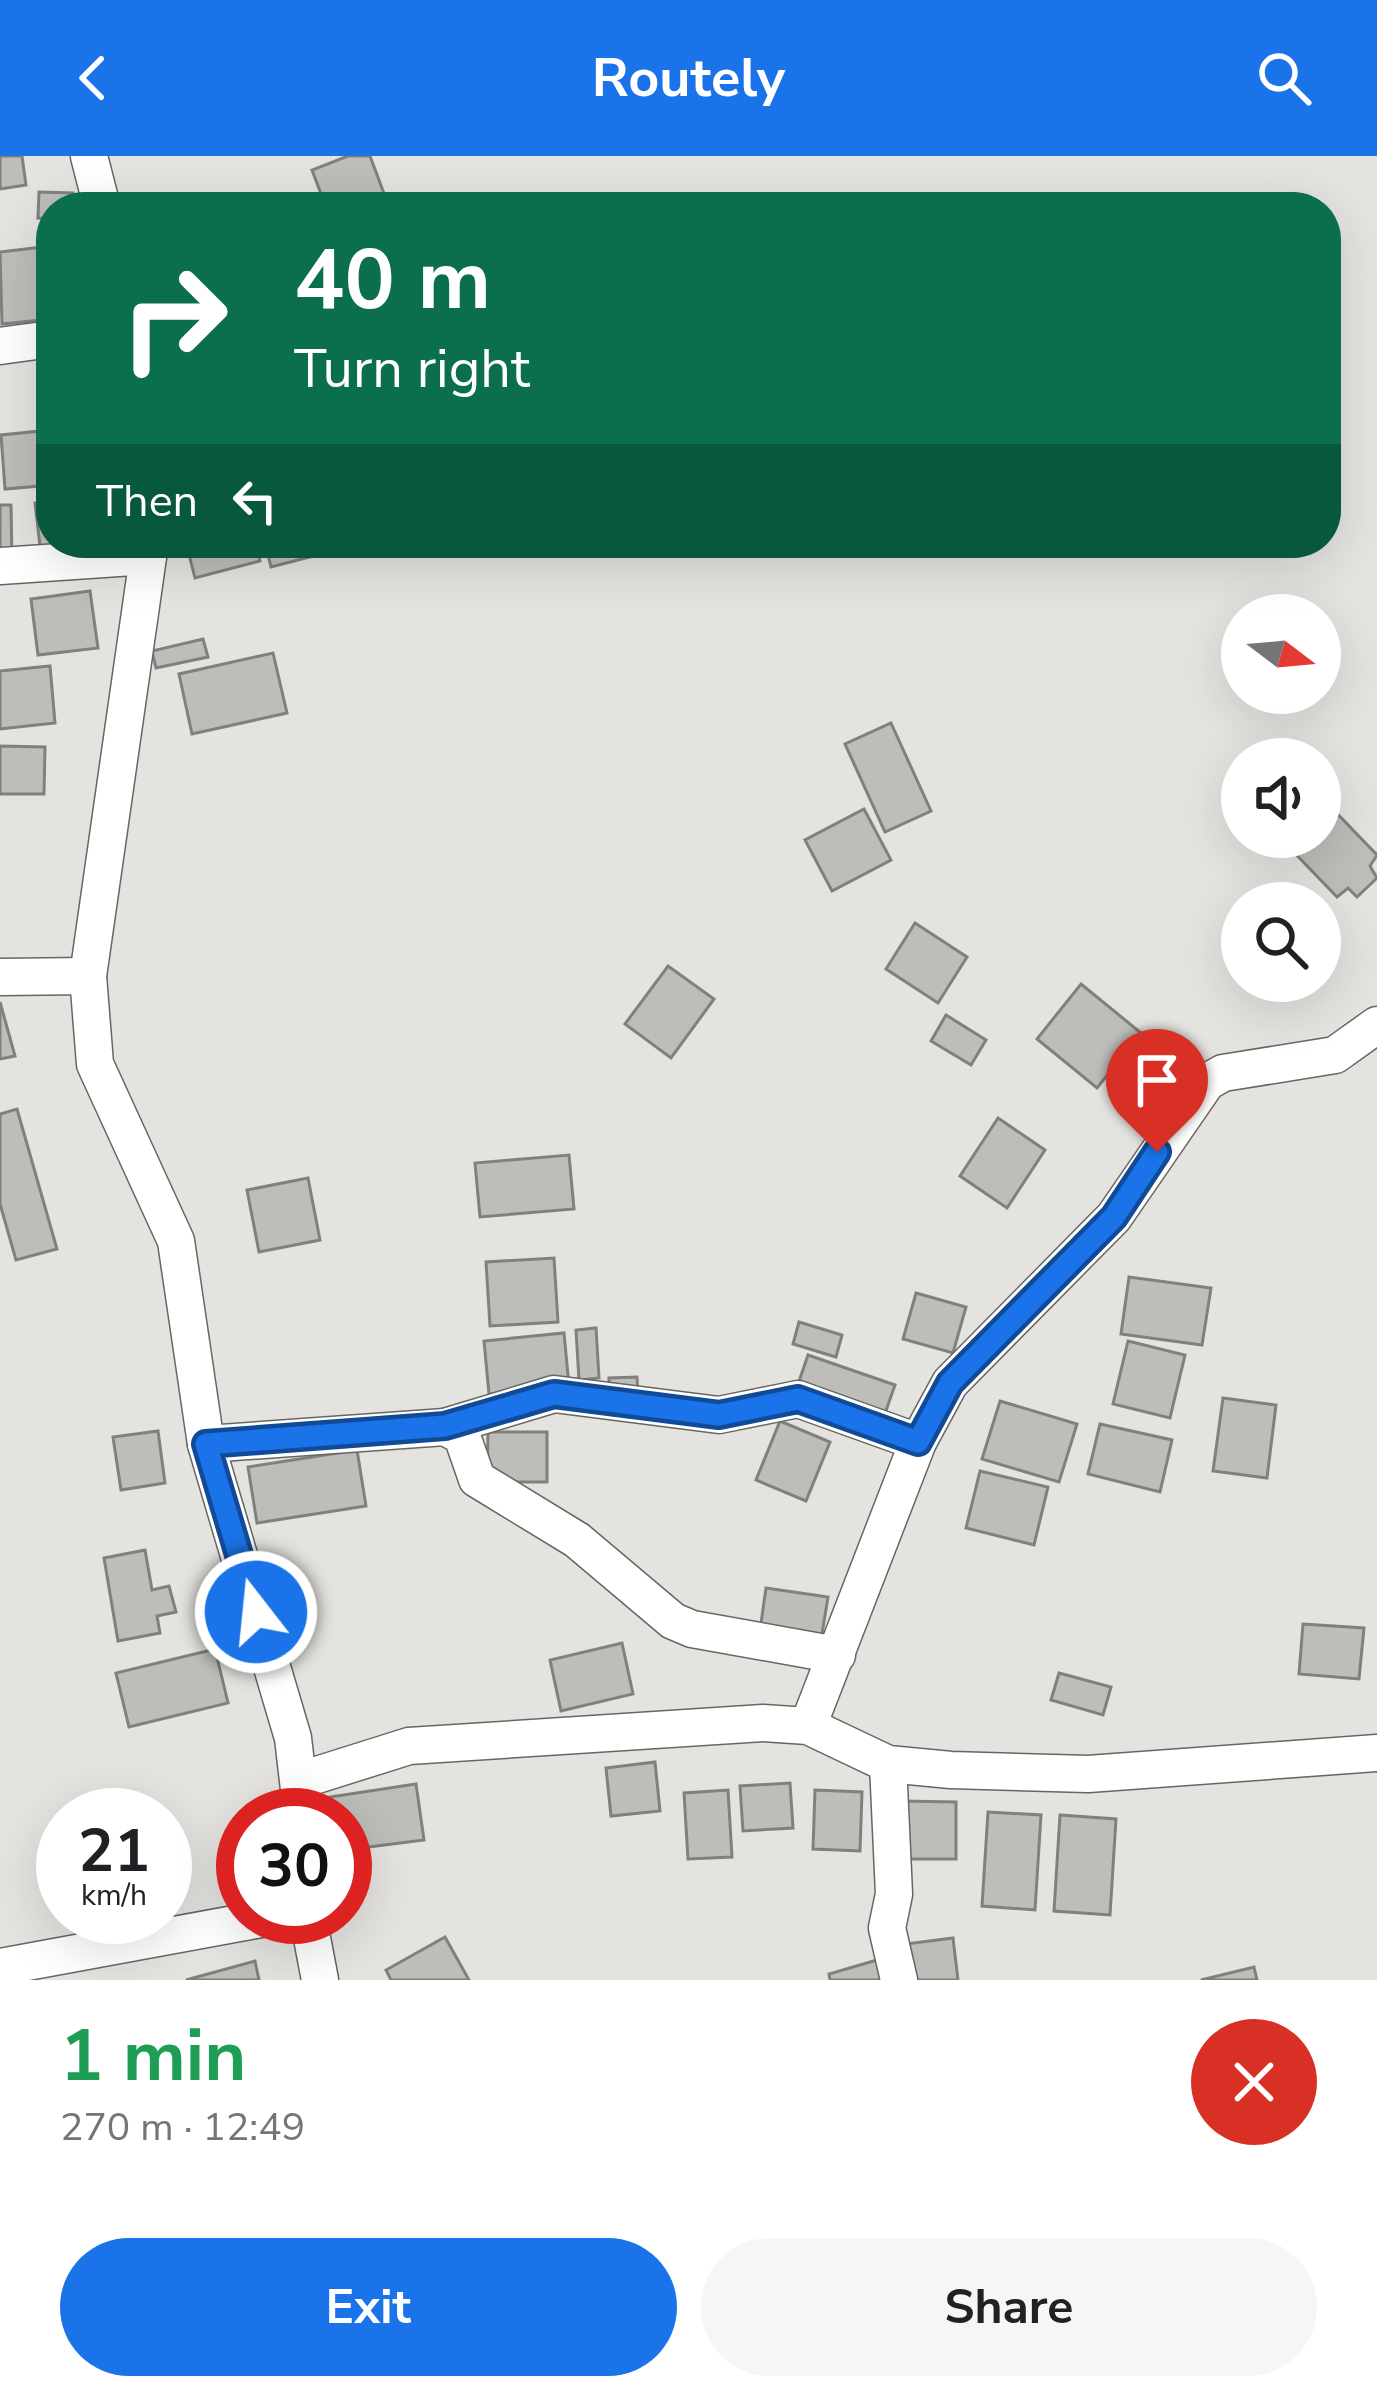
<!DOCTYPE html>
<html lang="en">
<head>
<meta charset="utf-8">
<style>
	:root { --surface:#fff; --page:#f6f6f6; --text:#202124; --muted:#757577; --accent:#1a73e8 }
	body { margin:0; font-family:"Nunito Sans",sans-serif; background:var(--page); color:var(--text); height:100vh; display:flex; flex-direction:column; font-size:45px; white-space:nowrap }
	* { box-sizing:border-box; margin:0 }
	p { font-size:39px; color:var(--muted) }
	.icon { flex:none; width:66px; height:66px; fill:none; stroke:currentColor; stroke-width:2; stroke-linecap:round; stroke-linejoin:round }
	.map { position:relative; height:1824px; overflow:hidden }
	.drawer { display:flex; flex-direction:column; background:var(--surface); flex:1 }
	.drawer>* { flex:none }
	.top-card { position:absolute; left:36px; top:36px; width:1305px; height:366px; border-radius:48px; box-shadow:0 12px 48px #0002; background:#0b6e4f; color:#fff; overflow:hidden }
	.needle { width:78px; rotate:106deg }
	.controls { position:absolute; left:1221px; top:438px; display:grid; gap:24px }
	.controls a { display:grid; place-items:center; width:120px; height:120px; border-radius:50%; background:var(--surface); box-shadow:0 12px 48px #0002; font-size:60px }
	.speed { position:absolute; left:36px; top:1632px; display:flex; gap:24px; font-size:60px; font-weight:700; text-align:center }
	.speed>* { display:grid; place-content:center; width:156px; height:156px; border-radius:50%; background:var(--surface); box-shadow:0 12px 48px #0002; line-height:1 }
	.speed small { font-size:30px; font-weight:400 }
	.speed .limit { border:18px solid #d22; background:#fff; color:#111 }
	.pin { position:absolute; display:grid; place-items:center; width:102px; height:102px; color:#fff; margin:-123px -51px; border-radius:50% 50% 50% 0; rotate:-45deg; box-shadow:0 0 12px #0007 }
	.pin .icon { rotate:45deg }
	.me { position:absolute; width:132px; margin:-66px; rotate:344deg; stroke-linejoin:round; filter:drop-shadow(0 0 9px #0008) }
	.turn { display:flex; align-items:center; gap:42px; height:252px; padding:0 60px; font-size:54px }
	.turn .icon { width:156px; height:156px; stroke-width:2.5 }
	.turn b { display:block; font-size:84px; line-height:102px }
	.then { display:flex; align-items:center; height:114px; padding:0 60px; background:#0003; gap:24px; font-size:45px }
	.round { display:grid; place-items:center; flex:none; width:126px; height:126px; border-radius:63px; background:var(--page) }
	.head { display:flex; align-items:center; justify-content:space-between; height:204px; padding:0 60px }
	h1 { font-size:72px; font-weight:700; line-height:90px; color:#1e9e55 }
	.action { display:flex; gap:24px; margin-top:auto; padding:24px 60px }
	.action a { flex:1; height:138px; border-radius:72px; background:var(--accent); color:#fff; font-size:48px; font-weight:700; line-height:138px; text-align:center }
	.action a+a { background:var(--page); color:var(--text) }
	header { display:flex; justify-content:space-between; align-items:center; height:156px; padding:0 60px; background:var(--accent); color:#fff; font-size:54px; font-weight:700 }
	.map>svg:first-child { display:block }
	.building { fill:#bdbdba; stroke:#80807d; stroke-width:3 }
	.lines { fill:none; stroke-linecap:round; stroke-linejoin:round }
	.minor-casing { stroke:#676663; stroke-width:39 }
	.minor { stroke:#fff; stroke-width:36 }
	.route-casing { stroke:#114b97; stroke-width:30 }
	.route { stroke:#1a73e8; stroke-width:21 }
</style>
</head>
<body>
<header><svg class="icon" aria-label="back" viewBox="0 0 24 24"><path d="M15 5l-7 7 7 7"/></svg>Routely<svg class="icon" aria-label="search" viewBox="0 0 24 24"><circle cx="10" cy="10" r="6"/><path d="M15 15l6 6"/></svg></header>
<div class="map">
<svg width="1377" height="1824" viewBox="0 0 1377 1824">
	<rect width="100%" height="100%" fill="#e4e3df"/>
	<g class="building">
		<polygon points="0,0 22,0 26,29 0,33"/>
		<polygon points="348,0 370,0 389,51 326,51 312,14"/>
		<polygon points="39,36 73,37 73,51 51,51 51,63 38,62"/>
		<polygon points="51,90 51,163 2,168 0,96"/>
		<polygon points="51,274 51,329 5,333 1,279"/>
		<polygon points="51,345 51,387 104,387 42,407 35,347"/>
		<polygon points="0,349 11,349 12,403 0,404"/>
		<polygon points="186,387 256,387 260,405 195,422"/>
		<polygon points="265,387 311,387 314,400 271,411"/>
		<polygon points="90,435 98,492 38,499 31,443"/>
		<polygon points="203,483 208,501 156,512 152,495"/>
		<polygon points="273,497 287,557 192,578 179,518"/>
		<polygon points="50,510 55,567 0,573 0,515"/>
		<polygon points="891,567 931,655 885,676 845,588"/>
		<polygon points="0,590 45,591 44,638 0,638"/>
		<polygon points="1325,645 1377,699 1370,710 1377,722 1357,741 1348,732 1337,741 1283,685 1320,681"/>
		<polygon points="864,653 891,704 832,735 805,684"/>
		<polygon points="915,767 967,801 938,847 886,813"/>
		<polygon points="668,810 714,843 671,902 625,868"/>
		<polygon points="1081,828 1141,877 1097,932 1037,883"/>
		<polygon points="0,846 15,900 0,903"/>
		<polygon points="946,859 986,884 971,909 931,885"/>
		<polygon points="17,953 57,1093 16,1104 0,1048 0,958"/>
		<polygon points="998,962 1045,994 1007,1052 960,1020"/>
		<polygon points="569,999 574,1053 480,1061 475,1007"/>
		<polygon points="308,1022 320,1084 259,1096 247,1034"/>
		<polygon points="554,1102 558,1166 490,1170 486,1106"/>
		<polygon points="1129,1121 1211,1132 1202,1189 1121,1178"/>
		<polygon points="916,1137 966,1151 953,1197 903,1183"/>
		<polygon points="799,1166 842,1179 836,1201 793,1188"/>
		<polygon points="596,1172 599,1222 579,1224 576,1174"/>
		<polygon points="564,1177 569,1230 489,1238 484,1185"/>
		<polygon points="1128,1185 1185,1199 1170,1262 1113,1248"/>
		<polygon points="808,1199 895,1229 882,1266 795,1237"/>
		<polygon points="637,1221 638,1236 609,1237 609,1222"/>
		<polygon points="1223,1242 1276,1249 1267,1322 1213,1315"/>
		<polygon points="1000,1245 1077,1268 1059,1326 982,1303"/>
		<polygon points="780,1265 830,1286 806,1345 756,1324"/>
		<polygon points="1100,1268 1172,1284 1160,1336 1088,1318"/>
		<polygon points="158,1275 165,1327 121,1334 113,1281"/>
		<polygon points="488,1276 547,1276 547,1326 487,1326"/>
		<polygon points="357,1294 366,1350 257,1367 248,1311"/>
		<polygon points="980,1315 1048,1331 1034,1389 966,1372"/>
		<polygon points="145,1394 152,1434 169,1430 176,1456 157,1460 160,1477 118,1485 104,1402"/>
		<polygon points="766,1432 828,1441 820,1490 759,1481"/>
		<polygon points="1303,1468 1364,1472 1359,1523 1299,1518"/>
		<polygon points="622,1487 633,1538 561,1555 550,1504"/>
		<polygon points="215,1493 228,1547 129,1571 116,1517"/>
		<polygon points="1059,1517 1111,1531 1103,1559 1051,1544"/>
		<polygon points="655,1606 660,1655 611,1660 606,1612"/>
		<polygon points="790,1627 793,1672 743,1675 740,1630"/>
		<polygon points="416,1628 424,1684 345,1694 345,1659 333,1659 330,1641"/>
		<polygon points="728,1634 732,1701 688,1703 684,1637"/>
		<polygon points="815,1634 862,1636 860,1695 813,1693"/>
		<polygon points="901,1645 956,1646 956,1703 901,1703"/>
		<polygon points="988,1656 1041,1659 1035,1754 982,1750"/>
		<polygon points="1060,1659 1116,1663 1110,1759 1054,1755"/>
		<polygon points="445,1781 469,1824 391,1824 386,1814"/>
		<polygon points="953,1782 958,1824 903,1824 898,1789"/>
		<polygon points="877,1804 882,1824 830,1824 829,1818"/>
		<polygon points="255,1805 259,1824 186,1824"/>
		<polygon points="1254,1811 1257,1824 1201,1824"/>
	</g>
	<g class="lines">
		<defs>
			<g id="minor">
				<polyline points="89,0 102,51"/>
				<polyline points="0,190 51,183"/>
				<polyline points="150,387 88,820 95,908 176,1085 206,1288 293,1582 302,1659"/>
				<polyline points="0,410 148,400"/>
				<polyline points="0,821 88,820"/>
				<polyline points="445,1271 554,1238 719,1259 798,1243 918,1286"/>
				<polyline points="206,1288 445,1271 462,1280 477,1323 577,1384 673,1465 692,1473 837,1499"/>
				<polyline points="808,1570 918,1286 950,1227 1114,1061 1207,926 1223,917 1335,899 1377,869"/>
				<polyline points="888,1608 894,1738 887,1772 899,1824"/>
				<polyline points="301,1624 409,1590 763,1567 808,1570 888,1608 951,1614 1088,1618 1377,1597"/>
				<polyline points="308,1761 320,1824"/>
				<polyline points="0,1811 272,1761"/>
			</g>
		</defs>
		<use href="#minor" class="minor-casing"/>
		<use href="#minor" class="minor"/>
	</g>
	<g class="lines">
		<defs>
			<polyline id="route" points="256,1456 206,1288 445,1270 554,1238 719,1259 798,1243 918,1286 950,1227 1114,1061 1157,996"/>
		</defs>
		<use href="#route" class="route-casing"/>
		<use href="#route" class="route"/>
	</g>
</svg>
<div class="controls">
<a><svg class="needle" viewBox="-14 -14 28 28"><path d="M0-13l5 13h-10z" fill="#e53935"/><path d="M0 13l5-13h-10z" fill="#757577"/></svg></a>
<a><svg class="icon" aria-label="sound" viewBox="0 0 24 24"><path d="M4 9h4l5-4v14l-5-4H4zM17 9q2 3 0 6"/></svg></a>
<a><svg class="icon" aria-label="search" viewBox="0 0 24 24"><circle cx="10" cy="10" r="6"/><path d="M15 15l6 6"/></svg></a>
</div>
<div class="speed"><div>21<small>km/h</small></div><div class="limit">30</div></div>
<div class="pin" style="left:1157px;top:996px;background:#d93025"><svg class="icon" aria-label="arrive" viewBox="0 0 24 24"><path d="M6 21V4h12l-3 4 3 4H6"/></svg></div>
<svg class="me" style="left:256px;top:1456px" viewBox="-20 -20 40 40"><circle r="17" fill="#1a73e8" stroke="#fff" stroke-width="3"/><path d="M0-11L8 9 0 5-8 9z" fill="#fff"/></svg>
<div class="top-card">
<div class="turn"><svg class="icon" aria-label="right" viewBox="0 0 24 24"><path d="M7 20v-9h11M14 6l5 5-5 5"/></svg><div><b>40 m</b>Turn right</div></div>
<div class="then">Then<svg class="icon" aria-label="left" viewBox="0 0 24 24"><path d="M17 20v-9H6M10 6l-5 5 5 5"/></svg></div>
</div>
</div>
<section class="drawer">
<div class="head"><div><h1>1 min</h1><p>270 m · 12:49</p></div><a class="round" style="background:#d93025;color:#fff"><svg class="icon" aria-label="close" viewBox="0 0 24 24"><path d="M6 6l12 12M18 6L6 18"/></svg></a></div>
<div class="action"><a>Exit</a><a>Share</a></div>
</section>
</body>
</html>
